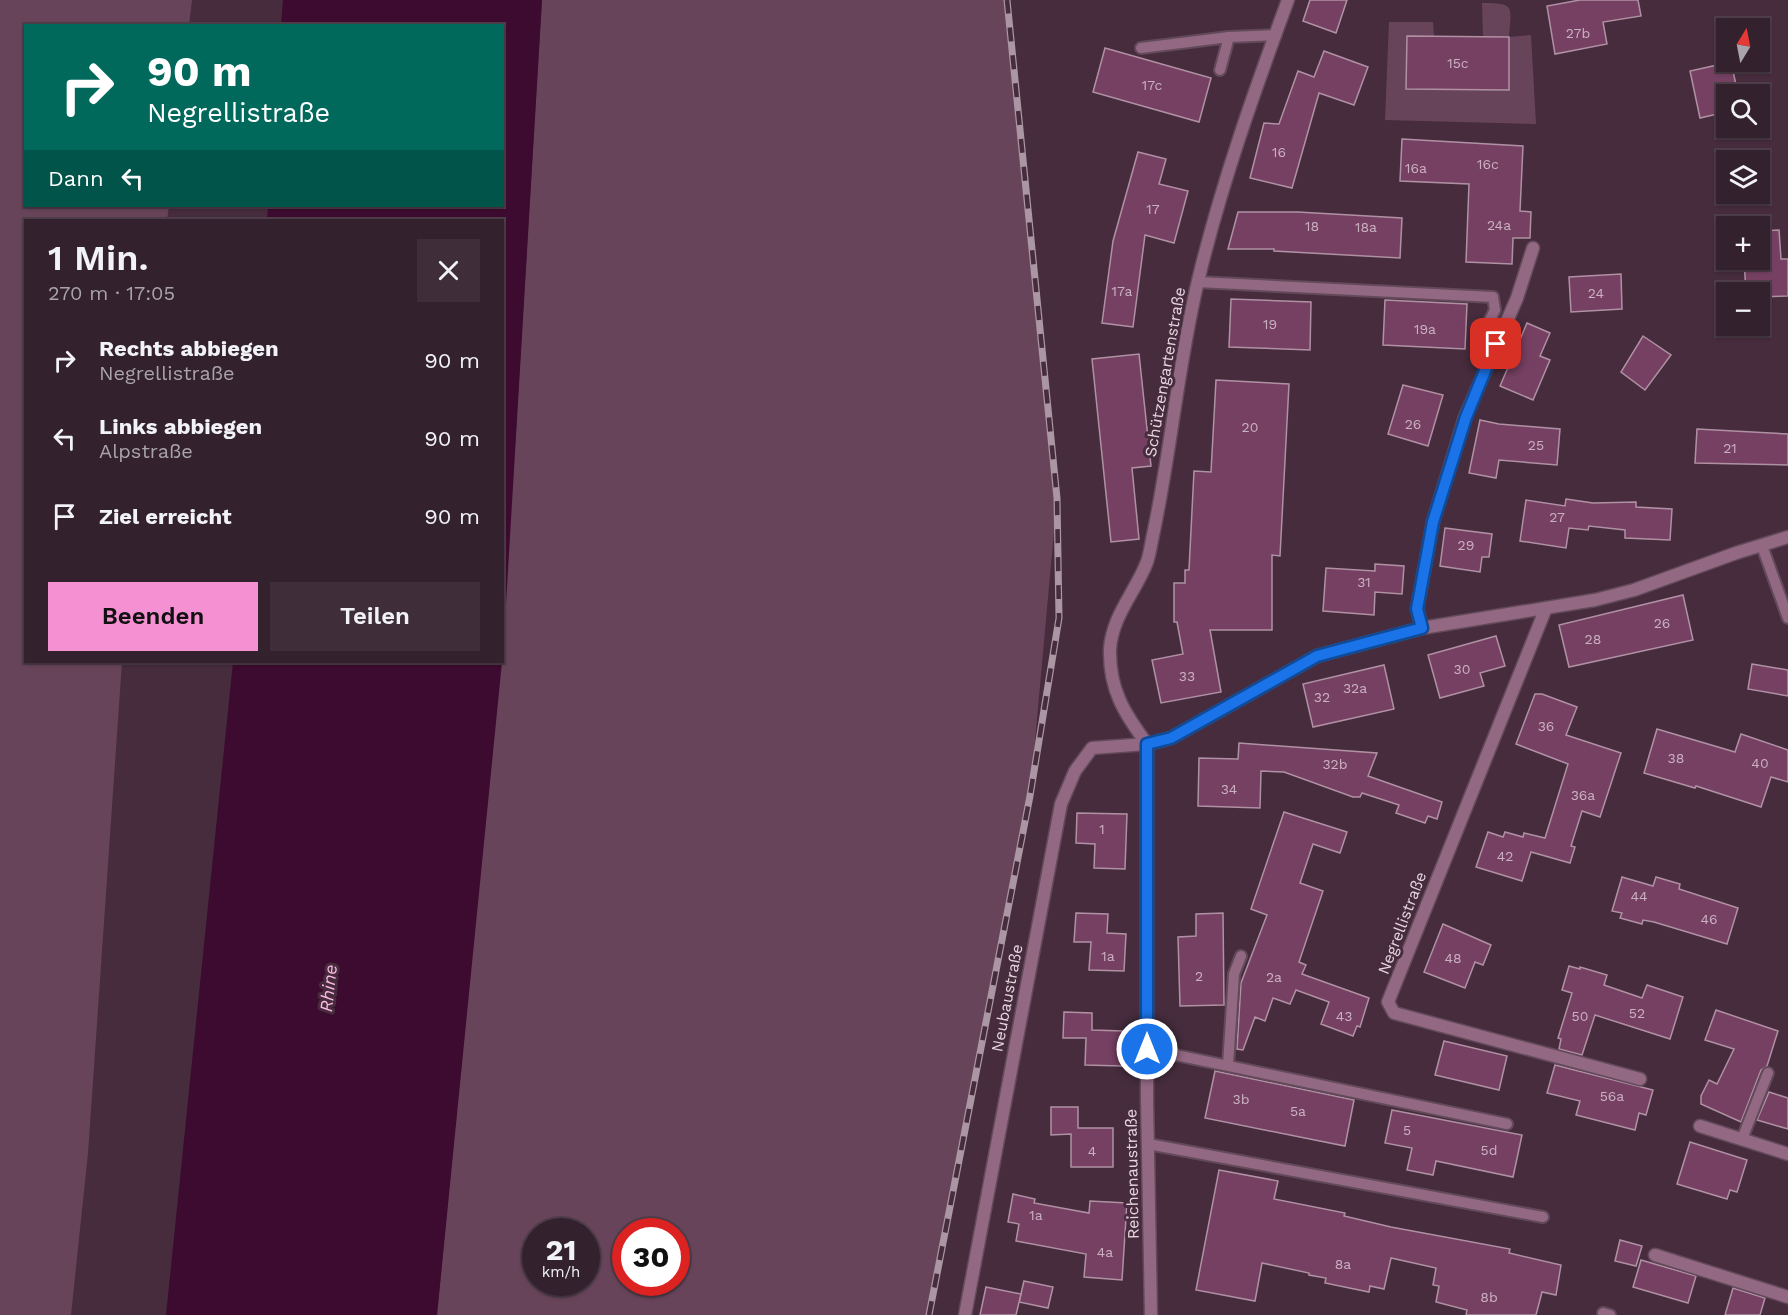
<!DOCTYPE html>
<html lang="de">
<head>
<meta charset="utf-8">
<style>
	:root { --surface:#34212e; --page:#3f2e3a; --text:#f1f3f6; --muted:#a9a3aa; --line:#4e3e4a; --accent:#f591d2 }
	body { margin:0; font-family:"Work Sans",sans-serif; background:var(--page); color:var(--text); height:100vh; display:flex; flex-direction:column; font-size:22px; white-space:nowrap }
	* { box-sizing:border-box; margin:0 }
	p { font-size:20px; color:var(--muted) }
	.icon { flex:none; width:33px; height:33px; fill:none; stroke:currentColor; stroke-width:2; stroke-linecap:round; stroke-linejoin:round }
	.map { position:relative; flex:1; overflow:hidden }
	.drawer { position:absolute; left:24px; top:219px; width:480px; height:444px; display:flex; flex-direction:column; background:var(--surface); border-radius:0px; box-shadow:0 2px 4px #0004,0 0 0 2px var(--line) }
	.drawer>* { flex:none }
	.hud { position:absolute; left:24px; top:24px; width:480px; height:183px; border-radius:0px; box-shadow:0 2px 4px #0004,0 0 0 2px var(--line); background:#00695c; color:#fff; overflow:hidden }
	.needle { width:39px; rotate:10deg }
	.buttons { position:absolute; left:1716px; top:18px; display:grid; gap:12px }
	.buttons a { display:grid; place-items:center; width:54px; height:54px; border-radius:0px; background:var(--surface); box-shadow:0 2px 4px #0004,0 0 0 2px var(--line); font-size:30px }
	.speed { position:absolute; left:522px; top:1218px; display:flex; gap:12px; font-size:30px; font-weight:700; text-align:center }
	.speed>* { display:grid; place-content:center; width:78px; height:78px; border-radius:50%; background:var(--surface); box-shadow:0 2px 4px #0004,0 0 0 2px var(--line); line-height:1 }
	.speed small { font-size:15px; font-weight:400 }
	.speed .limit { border:9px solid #d22; background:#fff; color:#111 }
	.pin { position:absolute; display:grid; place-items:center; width:51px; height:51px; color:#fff; margin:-26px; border-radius:12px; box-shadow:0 3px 9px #0006 }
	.me { position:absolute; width:66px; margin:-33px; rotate:0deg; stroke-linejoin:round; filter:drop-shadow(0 0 4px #0008) }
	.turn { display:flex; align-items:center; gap:21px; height:126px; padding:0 24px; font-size:27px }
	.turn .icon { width:78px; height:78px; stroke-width:2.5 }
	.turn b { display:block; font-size:42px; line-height:51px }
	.then { display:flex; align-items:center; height:57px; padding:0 24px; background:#0003; gap:12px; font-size:22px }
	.round { display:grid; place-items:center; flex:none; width:63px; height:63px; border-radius:0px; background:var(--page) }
	.head { display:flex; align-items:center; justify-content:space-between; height:102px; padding:0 24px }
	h1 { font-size:36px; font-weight:600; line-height:45px }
	.action { display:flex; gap:12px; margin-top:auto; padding:12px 24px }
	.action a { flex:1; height:69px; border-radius:0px; background:var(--accent); color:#111; font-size:24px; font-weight:600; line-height:69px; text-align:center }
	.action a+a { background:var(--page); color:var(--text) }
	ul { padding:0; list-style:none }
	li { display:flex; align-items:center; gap:18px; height:78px; padding:0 24px }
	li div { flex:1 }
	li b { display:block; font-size:22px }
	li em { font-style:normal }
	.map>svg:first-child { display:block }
	.green { fill:#68445b; fill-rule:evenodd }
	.water { fill:#3d0b2f }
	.building { fill:#764063; stroke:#b091a4; stroke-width:1.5 }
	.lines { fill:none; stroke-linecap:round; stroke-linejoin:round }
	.lane-casing { stroke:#634a5a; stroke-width:14 }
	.street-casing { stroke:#634a5a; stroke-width:15 }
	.lane { stroke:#936883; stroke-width:10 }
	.street { stroke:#936883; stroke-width:12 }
	.rail-casing { stroke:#ab96a3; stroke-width:7 }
	.rail { stroke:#462c3d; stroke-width:4.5; stroke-dasharray:14; stroke-linecap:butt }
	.route-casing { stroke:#114b97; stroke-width:15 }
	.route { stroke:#1a73e8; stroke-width:10 }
	.labels { text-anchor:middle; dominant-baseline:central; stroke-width:6; stroke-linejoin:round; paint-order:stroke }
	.number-label { font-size:14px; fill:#cab0c0 }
	.street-label { font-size:16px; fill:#e6d5df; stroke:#462c3d }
	.water-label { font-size:18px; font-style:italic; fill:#fcb8e2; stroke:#462c3d }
</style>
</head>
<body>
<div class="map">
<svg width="1788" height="1315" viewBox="0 0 1788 1315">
	<rect width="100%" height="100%" fill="#462c3d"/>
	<g class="green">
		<polygon points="0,0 192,0 189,25 26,26 26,206 169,206 167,220 26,220 26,662 122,662 88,1153 71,1315 0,1315"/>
		<path d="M 542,0 L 1007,0 L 1057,498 L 1030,796 L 928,1315 L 437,1315 L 457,1106 L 496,662 L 502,662 L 503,592 L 515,445 ZM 536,1232 L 586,1232 L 586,1282 L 536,1282 ZM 626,1232 L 676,1232 L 676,1282 L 626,1282 Z"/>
		<path d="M 1482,3 C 1516,3 1511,6 1509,37 L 1531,35 L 1536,124 L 1385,120 L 1389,22 L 1433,22 L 1434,37 L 1407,37 L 1407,89 L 1509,90 L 1509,38 L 1483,37 Z"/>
	</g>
	<g class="water">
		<polygon points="283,0 542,0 503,654 502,220 267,220 268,206 502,206 502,26 281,25"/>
		<polygon points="233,662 502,662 437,1315 166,1315"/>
	</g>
	<g class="building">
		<polygon points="1310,0 1347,0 1336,33 1303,21"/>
		<polygon points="1580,0 1638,0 1641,16 1603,22 1607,44 1555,54 1547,6"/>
		<polygon points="1407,36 1509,37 1509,90 1406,89"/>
		<polygon points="1105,48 1211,78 1199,122 1093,92"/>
		<polygon points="1324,51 1368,67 1354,105 1319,93 1292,188 1250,178 1264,123 1279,124 1298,71 1314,77"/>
		<polygon points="1731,62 1738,94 1726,94 1726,112 1700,118 1690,71"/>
		<polygon points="1402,139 1523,146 1520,211 1531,212 1530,238 1513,238 1512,264 1466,262 1469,184 1400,181"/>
		<polygon points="1138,152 1166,159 1159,184 1188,191 1174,243 1145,235 1133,327 1102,323 1113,241"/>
		<polygon points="1238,212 1298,212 1402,218 1400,258 1274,251 1274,249 1228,249"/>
		<polygon points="1779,230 1781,259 1788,259 1788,296 1760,297 1760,292 1746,292 1744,260 1760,260 1760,231"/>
		<polygon points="1621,274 1622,309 1571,312 1569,277"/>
		<polygon points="1231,299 1311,302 1310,350 1229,347"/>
		<polygon points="1385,300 1467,304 1465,349 1383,345"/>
		<polygon points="1527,323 1550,333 1540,356 1550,360 1533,400 1500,386"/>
		<polygon points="1643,336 1671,355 1645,390 1621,372"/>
		<polygon points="1139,354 1151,466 1132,468 1139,539 1111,542 1092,359"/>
		<polygon points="1216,380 1289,384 1280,556 1272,555 1272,630 1210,630 1221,692 1161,703 1152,660 1183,654 1177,622 1174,622 1174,583 1185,583 1185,570 1189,570 1194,471 1211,472"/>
		<polygon points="1403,385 1443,395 1428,446 1388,434"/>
		<polygon points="1480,420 1499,424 1560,429 1557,465 1499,460 1496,478 1469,473"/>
		<polygon points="1697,429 1788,434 1788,465 1695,463"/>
		<polygon points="1566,499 1593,503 1636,502 1636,507 1672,509 1670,540 1625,538 1625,530 1589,526 1588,530 1569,528 1566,548 1520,541 1526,500 1565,506"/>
		<polygon points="1445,528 1492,534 1489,557 1482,557 1480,572 1440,566"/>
		<polygon points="1375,564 1404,566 1402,594 1375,592 1374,615 1323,611 1326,568 1375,571"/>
		<polygon points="1683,595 1693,640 1569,667 1559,625"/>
		<polygon points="1496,636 1505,666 1480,673 1484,686 1440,698 1428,655"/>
		<polygon points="1752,664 1788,670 1788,696 1748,689"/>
		<polygon points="1384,665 1394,709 1313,727 1303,684"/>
		<polygon points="1535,694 1542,694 1577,707 1566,735 1621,753 1600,817 1582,811 1571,846 1575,847 1570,863 1531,852 1522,881 1476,867 1488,832 1503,837 1505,832 1523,837 1524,833 1545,838 1568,764 1516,744"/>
		<polygon points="1657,729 1735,752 1741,734 1788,750 1788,782 1771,777 1761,807 1696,786 1695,788 1644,773"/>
		<polygon points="1239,743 1377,753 1368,776 1442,802 1437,819 1428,816 1425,823 1396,813 1399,805 1362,793 1360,797 1353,797 1284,772 1261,771 1260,808 1198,806 1199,758 1238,759"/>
		<polygon points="1284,812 1347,832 1340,853 1313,844 1300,883 1323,891 1299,962 1306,965 1302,974 1369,998 1360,1027 1357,1026 1353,1036 1321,1024 1329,1002 1296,990 1290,1004 1273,998 1265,1021 1255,1017 1243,1050 1237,1049 1241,983 1267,915 1251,909"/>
		<polygon points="1077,813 1127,814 1125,869 1094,868 1095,844 1076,843"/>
		<polygon points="1622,877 1653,886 1656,877 1680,884 1679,889 1738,908 1727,944 1654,922 1643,920 1642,924 1620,918 1622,913 1612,911"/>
		<polygon points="1076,913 1108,914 1107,933 1126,934 1124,971 1089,970 1091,942 1074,942"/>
		<polygon points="1223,913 1224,1005 1180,1006 1178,937 1196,936 1196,914"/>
		<polygon points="1443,924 1491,945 1483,965 1475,962 1465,988 1424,972"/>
		<polygon points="1569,966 1580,969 1580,967 1607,975 1604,985 1642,998 1647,985 1683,997 1670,1039 1595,1015 1582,1055 1559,1049 1561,1039 1558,1038 1572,993 1562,990"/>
		<polygon points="1716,1010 1778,1031 1767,1066 1761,1070 1741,1122 1701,1104 1701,1096 1709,1080 1717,1084 1734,1049 1705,1040"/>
		<polygon points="1064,1012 1092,1013 1092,1030 1123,1031 1122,1066 1085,1065 1086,1038 1063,1038"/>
		<polygon points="1444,1041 1507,1056 1499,1090 1435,1075"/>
		<polygon points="1555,1065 1653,1090 1646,1115 1639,1113 1635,1130 1576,1115 1580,1101 1547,1093"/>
		<polygon points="1215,1071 1354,1100 1345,1146 1205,1118"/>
		<polygon points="1769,1092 1788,1098 1788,1129 1757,1120"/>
		<polygon points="1051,1107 1078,1107 1078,1128 1113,1128 1113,1167 1071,1167 1071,1134 1051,1135"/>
		<polygon points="1392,1110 1522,1135 1513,1177 1436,1161 1433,1175 1407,1170 1412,1148 1385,1143"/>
		<polygon points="1690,1142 1747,1160 1737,1192 1730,1190 1727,1199 1677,1184"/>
		<polygon points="1219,1170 1278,1181 1274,1199 1345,1213 1344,1216 1391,1227 1510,1249 1509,1253 1561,1265 1556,1295 1542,1292 1536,1315 1466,1315 1467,1310 1436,1302 1439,1286 1433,1285 1436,1268 1391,1258 1384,1289 1370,1286 1369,1292 1325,1283 1326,1278 1309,1275 1309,1273 1262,1263 1255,1301 1196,1290"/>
		<polygon points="1013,1194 1035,1199 1034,1203 1089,1213 1090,1201 1127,1203 1122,1280 1084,1277 1086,1254 1016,1241 1019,1224 1008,1222"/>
		<polygon points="1620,1240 1642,1246 1636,1266 1615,1261"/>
		<polygon points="1641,1260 1696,1276 1688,1303 1633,1287"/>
		<polygon points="1024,1281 1053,1287 1048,1308 1019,1302"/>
		<polygon points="986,1287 1021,1294 1016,1315 980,1315"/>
		<polygon points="1733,1288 1765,1298 1760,1315 1725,1315"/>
	</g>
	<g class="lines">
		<defs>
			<g id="lane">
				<polyline points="1141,48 1229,37"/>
				<polyline points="1220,70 1229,37 1276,35"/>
				<polyline points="1198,282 1493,297 1495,310 1482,336"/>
				<polyline points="1762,546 1788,618"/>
				<polyline points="1147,1049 1507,1124"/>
				<polyline points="1228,1065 1234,974 1241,956"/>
				<polyline points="1742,1139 1768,1073"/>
				<polyline points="1148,1144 1543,1217"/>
				<polyline points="1603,1313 1610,1315"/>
			</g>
			<g id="street">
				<polyline points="1546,608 1388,1002 1394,1013 1640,1079"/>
				<polyline points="1422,628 1417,609 1433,522 1465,417 1517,298 1533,248"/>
				<path d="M 1147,744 C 1124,713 1109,689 1110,649 C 1112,616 1136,591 1147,562 C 1150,553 1151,544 1153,535 C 1171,451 1178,364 1198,281 C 1221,185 1254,92 1288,0"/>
				<polyline points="1147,744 1147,1099 1151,1315"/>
				<polyline points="1700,1126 1788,1154"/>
				<polyline points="1655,1255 1788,1297"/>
				<polyline points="965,1315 1061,804 1075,771 1092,748 1147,744 1171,738 1317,656 1422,628 1595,600 1634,590 1736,553 1788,537"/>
			</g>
		</defs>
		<use href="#lane" class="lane-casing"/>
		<use href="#street" class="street-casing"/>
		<use href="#lane" class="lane"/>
		<use href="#street" class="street"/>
		<defs>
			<polyline id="rail" points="929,1315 1030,796 1059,618 1057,498 1007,0"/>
		</defs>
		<use href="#rail" class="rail-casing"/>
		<use href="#rail" class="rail"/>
	</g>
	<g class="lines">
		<defs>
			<polyline id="route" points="1147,1049 1147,744 1171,738 1317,656 1422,628 1417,609 1433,522 1466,417 1496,344"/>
		</defs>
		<use href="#route" class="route-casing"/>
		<use href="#route" class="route"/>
	</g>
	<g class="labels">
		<g class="number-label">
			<text x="1578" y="33">27b</text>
			<text x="1458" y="63">15c</text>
			<text x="1152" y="85">17c</text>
			<text x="1279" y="152">16</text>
			<text x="1488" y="164">16c</text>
			<text x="1416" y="168">16a</text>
			<text x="1153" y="209">17</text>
			<text x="1499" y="225">24a</text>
			<text x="1312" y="226">18</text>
			<text x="1366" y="227">18a</text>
			<text x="1122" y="291">17a</text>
			<text x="1596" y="293">24</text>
			<text x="1270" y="324">19</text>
			<text x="1425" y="329">19a</text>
			<text x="1413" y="424">26</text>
			<text x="1250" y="427">20</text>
			<text x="1536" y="445">25</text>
			<text x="1730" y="448">21</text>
			<text x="1557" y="517">27</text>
			<text x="1466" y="545">29</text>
			<text x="1364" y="582">31</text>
			<text x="1662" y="623">26</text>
			<text x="1593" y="639">28</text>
			<text x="1462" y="669">30</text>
			<text x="1187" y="676">33</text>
			<text x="1355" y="688">32a</text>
			<text x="1322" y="697">32</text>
			<text x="1546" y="726">36</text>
			<text x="1676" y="758">38</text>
			<text x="1760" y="763">40</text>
			<text x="1335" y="764">32b</text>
			<text x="1229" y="789">34</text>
			<text x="1583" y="795">36a</text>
			<text x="1102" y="829">1</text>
			<text x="1505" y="856">42</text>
			<text x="1639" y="896">44</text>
			<text x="1709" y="919">46</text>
			<text x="1108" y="956">1a</text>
			<text x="1453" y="958">48</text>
			<text x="1199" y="976">2</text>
			<text x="1274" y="977">2a</text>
			<text x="1637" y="1013">52</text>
			<text x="1344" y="1016">43</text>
			<text x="1580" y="1016">50</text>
			<text x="1612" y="1096">56a</text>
			<text x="1241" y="1099">3b</text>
			<text x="1298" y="1111">5a</text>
			<text x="1407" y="1130">5</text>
			<text x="1489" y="1150">5d</text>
			<text x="1092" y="1151">4</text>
			<text x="1036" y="1215">1a</text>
			<text x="1105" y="1252">4a</text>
			<text x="1343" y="1264">8a</text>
			<text x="1489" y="1297">8b</text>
		</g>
		<g class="street-label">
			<text transform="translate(1165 372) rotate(-80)">Schützengartenstraße</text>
			<text transform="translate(1402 923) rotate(-69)">Negrellistraße</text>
			<text transform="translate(1007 998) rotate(-79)">Neubaustraße</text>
			<text transform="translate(1132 1174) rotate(-91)">Reichenaustraße</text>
		</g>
		<g class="water-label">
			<text transform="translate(328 988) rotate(-84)">Rhine</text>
		</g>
	</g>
</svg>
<div class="buttons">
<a><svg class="needle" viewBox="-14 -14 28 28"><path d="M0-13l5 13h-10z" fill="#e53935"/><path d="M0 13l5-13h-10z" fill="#a9a3aa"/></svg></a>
<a><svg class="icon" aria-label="search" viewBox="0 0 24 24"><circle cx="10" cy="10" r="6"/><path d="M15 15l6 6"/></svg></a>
<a><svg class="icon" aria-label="layers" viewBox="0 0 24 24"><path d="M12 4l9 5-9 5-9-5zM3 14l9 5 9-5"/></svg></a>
<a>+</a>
<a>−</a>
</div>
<div class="speed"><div>21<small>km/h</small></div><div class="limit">30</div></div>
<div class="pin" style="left:1496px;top:344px;background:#d93025"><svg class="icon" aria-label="arrive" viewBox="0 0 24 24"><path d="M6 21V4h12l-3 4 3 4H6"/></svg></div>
<svg class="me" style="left:1147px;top:1049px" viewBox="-20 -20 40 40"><circle r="17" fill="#1a73e8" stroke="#fff" stroke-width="3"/><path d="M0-11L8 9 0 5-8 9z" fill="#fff"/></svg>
<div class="hud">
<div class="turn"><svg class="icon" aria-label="right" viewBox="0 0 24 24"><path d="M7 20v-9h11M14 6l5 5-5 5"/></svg><div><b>90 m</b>Negrellistraße</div></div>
<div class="then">Dann<svg class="icon" aria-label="left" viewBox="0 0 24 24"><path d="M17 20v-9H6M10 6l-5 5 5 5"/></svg></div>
</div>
<section class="drawer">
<div class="head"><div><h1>1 Min.</h1><p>270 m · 17:05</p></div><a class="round"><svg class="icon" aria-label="close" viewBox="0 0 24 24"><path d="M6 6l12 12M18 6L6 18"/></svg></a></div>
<ul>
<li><svg class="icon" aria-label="right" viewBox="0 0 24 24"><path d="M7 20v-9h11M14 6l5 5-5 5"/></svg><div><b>Rechts abbiegen</b><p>Negrellistraße</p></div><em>90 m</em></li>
<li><svg class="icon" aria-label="left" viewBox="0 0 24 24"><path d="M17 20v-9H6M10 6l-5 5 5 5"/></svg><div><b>Links abbiegen</b><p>Alpstraße</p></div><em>90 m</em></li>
<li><svg class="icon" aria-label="arrive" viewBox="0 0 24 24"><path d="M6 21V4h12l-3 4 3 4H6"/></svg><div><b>Ziel erreicht</b></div><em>90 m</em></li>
</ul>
<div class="action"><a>Beenden</a><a>Teilen</a></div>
</section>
</div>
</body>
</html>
